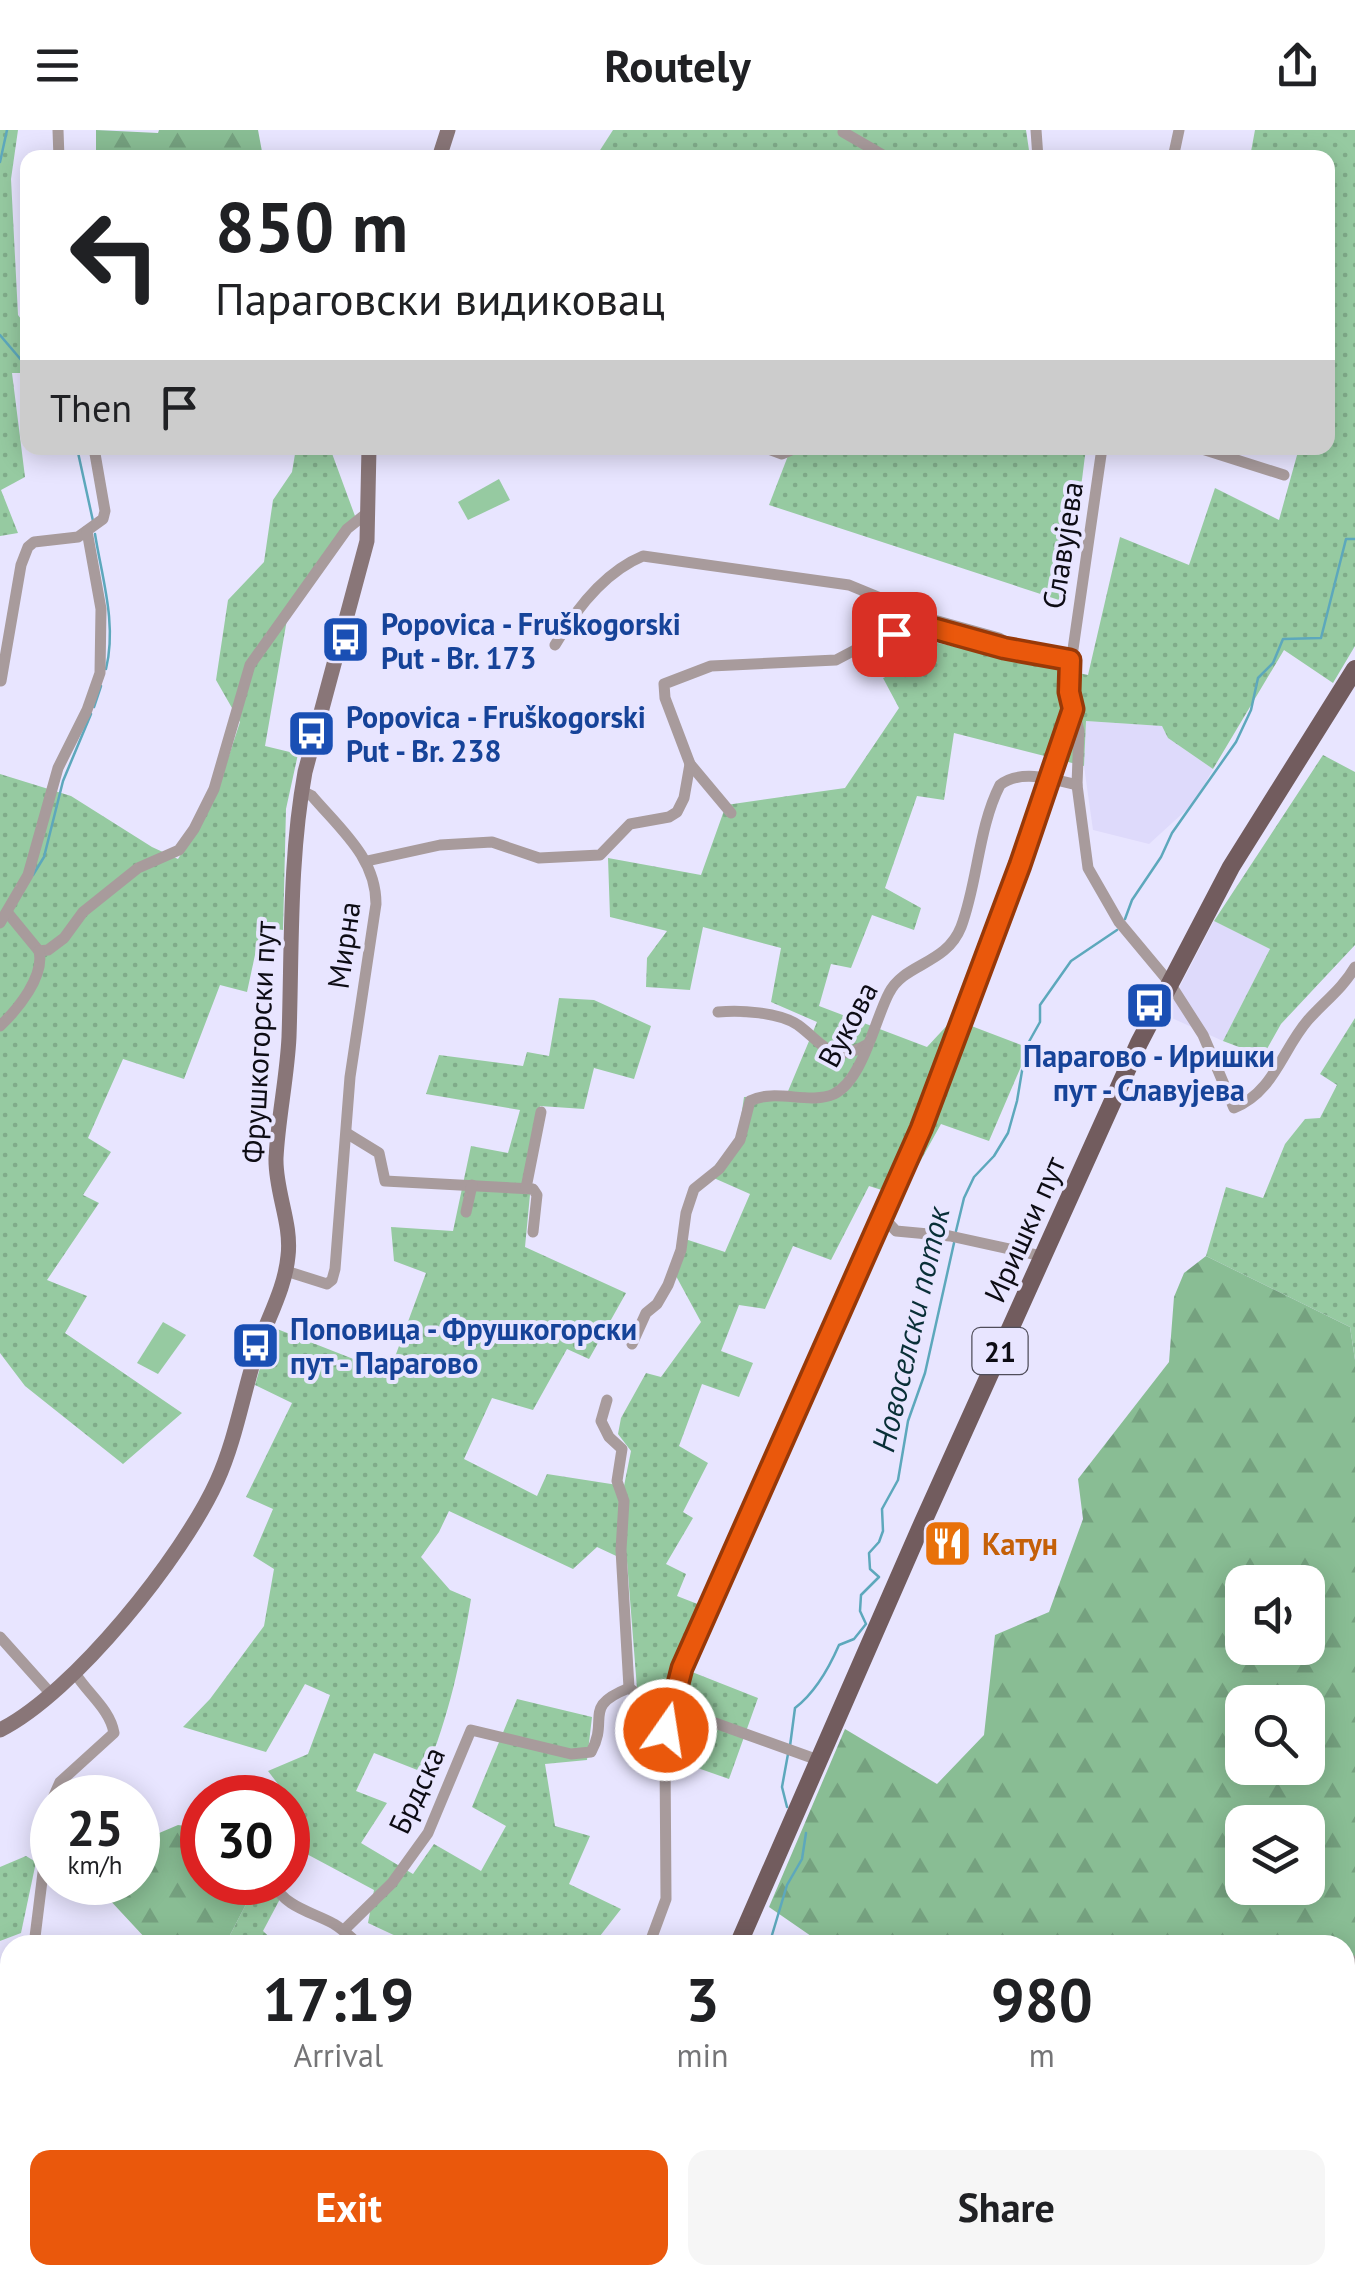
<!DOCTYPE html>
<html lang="en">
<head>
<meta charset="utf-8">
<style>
	:root { --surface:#fff; --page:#f6f6f6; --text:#202124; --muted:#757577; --accent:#ea580c }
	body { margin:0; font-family:"PT Sans",sans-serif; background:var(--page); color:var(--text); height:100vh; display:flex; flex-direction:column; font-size:38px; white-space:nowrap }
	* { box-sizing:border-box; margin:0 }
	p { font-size:32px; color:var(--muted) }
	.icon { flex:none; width:55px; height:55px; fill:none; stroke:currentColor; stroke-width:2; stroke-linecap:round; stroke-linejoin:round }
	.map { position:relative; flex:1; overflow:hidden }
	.drawer { position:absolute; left:0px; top:1805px; width:1355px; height:350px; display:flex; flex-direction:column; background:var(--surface); border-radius:30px 30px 0 0; box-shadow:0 5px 25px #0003 }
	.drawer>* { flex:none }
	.top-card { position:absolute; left:20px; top:20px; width:1315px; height:305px; border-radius:20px; box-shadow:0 5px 25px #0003; background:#fff; color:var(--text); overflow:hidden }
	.tools { position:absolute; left:1225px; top:1435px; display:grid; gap:20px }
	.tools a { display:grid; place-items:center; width:100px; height:100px; border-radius:20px; background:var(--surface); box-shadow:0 5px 25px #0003; font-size:50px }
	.speed { position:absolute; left:30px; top:1645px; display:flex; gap:20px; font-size:50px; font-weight:700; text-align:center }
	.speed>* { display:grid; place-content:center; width:130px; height:130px; border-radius:50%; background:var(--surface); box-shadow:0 5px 25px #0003; line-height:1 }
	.speed small { font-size:25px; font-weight:400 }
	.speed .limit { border:15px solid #d22; background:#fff; color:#111 }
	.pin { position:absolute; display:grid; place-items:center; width:85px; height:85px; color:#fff; margin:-42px; border-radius:20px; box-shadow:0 5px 15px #0006 }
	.me { position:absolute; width:110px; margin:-55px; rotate:13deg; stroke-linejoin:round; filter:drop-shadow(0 0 8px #0008) }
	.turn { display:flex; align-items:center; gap:35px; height:210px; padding:0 30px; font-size:45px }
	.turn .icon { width:130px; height:130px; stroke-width:2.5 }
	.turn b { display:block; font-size:70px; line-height:85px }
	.then { display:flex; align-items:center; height:95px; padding:0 30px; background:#0003; gap:20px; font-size:38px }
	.eta { display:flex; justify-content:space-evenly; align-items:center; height:170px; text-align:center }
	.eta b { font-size:60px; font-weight:600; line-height:70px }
	.button { display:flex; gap:20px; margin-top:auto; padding:20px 30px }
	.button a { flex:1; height:115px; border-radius:20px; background:var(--accent); color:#fff; font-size:40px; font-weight:600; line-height:115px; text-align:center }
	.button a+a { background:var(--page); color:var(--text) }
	header { display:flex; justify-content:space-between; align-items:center; height:130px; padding:0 30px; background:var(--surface); font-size:45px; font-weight:600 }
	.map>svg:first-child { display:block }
	.built { fill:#dedafb }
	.grass { fill:url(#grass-dots) }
	.forest { fill:url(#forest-firs); fill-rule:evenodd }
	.park { fill:#96caa1 }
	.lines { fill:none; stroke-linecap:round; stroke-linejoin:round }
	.stream { stroke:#5da8bc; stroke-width:2.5 }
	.street { stroke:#a89b9c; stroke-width:11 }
	.secondary { stroke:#897678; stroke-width:15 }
	.primary { stroke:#725c5e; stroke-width:18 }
	.route-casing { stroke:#983908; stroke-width:25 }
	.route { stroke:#ea580c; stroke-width:18 }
	.labels { text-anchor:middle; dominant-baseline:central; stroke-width:8; stroke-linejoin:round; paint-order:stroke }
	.shield { fill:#e8e5ff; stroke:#4f4d5a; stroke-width:2.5 }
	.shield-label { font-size:28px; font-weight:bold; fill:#0d0c14 }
	.street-label { font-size:30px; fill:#0d0c14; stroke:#e8e5ff }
	.transit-label { font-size:30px; font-weight:bold; fill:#164399; stroke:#e8e5ff; text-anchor:start }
	.food-label { font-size:30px; font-weight:bold; fill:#c56008; stroke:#e8e5ff; text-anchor:start }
	.water-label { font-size:32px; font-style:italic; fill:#092f37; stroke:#e8e5ff }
</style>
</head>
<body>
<header><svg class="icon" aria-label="menu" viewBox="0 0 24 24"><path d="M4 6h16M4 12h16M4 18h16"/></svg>Routely<svg class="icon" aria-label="share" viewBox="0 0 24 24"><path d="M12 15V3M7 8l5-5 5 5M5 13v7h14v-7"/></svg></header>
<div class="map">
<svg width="1355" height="2155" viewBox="0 0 1355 2155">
	<defs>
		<pattern id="grass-dots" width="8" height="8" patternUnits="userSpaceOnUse" patternTransform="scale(2.5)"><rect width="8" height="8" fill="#96caa1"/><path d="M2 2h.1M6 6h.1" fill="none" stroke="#80ac8a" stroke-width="1.8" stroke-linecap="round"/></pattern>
		<pattern id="forest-firs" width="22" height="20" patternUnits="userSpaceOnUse" patternTransform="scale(2.5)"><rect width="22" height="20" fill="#89bd94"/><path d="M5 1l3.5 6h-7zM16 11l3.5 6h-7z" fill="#75a17f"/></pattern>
	</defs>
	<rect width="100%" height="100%" fill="#e8e5ff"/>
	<g class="built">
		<polygon points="1086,591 1162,596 1168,608 1213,639 1195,672 1149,714 1093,700 1084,636"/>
		<polygon points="1214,791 1270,819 1223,911 1165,885"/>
	</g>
	<g class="grass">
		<polygon points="0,0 18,0 11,49 18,185 27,197 28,243 12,243 25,347 1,360 18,403 0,406"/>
		<polygon points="613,0 1026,0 1030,27 595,28"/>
		<path d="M 1255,0 L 1355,0 L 1355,516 L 1333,553 L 1284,520 L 1213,639 L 1168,608 L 1162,596 L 1086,591 L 1084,636 L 954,603 L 944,670 L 917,666 L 885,758 L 921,778 L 914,800 L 872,785 L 851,838 L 831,834 L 819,876 L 927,917 L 953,889 L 1029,918 L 989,1011 L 941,994 L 901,1066 L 869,1056 L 831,1130 L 793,1116 L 765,1179 L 739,1175 L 721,1221 L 753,1233 L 739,1267 L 702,1254 L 679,1316 L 708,1333 L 683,1382 L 693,1388 L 666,1434 L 686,1444 L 677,1466 L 713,1480 L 687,1540 L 758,1568 L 729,1649 L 635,1616 L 639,1584 L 627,1431 L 597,1417 L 573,1439 L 449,1381 L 439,1402 L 421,1427 L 450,1460 L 471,1469 C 461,1529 449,1588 425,1643 L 374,1623 L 356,1661 L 387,1673 L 361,1713 L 413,1744 L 434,1714 L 481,1741 L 506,1696 L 472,1677 L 517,1569 L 592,1587 L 587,1630 L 545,1634 L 555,1696 L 590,1706 L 569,1754 L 621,1779 L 593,1815 L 415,1815 L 368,1793 L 374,1760 L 288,1714 L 288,1668 L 279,1667 L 281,1658 L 268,1641 L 308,1624 L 330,1565 L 305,1554 L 266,1622 L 183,1597 L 210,1569 L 264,1496 L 274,1439 L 253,1426 L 273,1379 L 246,1367 L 292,1273 L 255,1255 L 272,1197 L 389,1243 L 426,1143 L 394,1131 L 391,1097 L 453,1101 L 471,1016 L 508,1023 L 520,980 L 426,964 L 439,925 L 523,936 L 527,922 L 549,926 L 559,868 L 594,870 L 651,896 L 634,949 L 594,938 L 584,979 L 540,976 L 522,1054 L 531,1054 L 525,1117 L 626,1163 L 589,1229 L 567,1219 L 533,1280 L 492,1268 L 464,1329 L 537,1366 L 547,1344 L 624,1356 L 631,1321 L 618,1304 L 621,1288 L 646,1243 L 661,1247 L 701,1192 L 676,1146 L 685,1109 L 725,1122 L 750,1064 L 707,1045 L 738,1008 L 744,967 L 786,966 L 817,892 L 771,872 L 781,818 L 703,797 L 690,860 L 646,857 L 647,828 L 667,801 L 610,787 L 608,728 L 701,745 L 726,675 L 845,658 L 899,578 L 883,548 L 919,533 L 919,509 L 1088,545 L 1120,407 L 1189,435 L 1215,358 L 1279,390 L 1299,318 L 1328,318 L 1328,28 L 1250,27 Z"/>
		<polygon points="296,318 330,318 355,386 290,472 265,616 298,624 286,679 283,800 261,797 247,862 220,855 184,949 123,929 88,1008 111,1022 83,1065 99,1073 47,1150 87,1166 65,1203 182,1283 123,1334 25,1256 0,1223 0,644 71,666 152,717 178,729 215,668 240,592 216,550 228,470 264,432 273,370 292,342"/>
		<polygon points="791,318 1086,318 1075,404 1059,470 769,375"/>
		<polygon points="1323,625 1355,642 1355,815 1281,894 1263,926 1223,911 1270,819 1214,791"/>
		<polygon points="1355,888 1355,1230 1350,1197 1206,1126 1226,1057 1263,1068 1285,1014 1305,989 1320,988 1337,955 1320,944"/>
		<polygon points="26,1726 36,1732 21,1803 0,1811 0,1737"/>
		<polygon points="288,1749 289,1752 263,1801 278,1815 239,1815 230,1805 257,1753 288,1752"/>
		<polygon points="10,1845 10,1890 0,1888 0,1850"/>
		<polygon points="599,2145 748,2145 717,2155 594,2155"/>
		<polygon points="779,2145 853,2145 860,2155 795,2155"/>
	</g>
	<g class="forest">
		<polygon points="96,0 158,3 159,0 258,0 263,27 188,27 185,20 96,20"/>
		<path d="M 1206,1126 L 1350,1197 L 1355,1230 L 1355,1927 L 1345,1947 L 1345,1815 L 824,1815 L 769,1777 L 845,1599 L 937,1654 L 984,1605 L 995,1505 L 1049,1482 L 1083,1389 L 1078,1349 L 1169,1232 L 1174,1167 L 1184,1143 ZM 1242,1452 L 1308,1452 L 1308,1518 L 1242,1518 ZM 1242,1572 L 1308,1572 L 1308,1638 L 1242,1638 ZM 1242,1692 L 1308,1692 L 1308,1758 L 1242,1758 Z"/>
		<polygon points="178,1695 202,1698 202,1752 257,1753 230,1805 239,1815 143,1815 147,1810 94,1753 138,1752 138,1712"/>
		<polygon points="0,2031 10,2036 10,2145 479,2145 489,2155 17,2155 0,2136"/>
		<polygon points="748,2145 779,2145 795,2155 717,2155"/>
		<polygon points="853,2145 1301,2145 1302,2155 860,2155"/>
	</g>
	<g class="park">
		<polygon points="499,349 510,370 468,390 458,372"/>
		<polygon points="163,1192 186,1205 158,1244 137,1233"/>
	</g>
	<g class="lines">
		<g class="stream">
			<polyline points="0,32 7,0"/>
			<polyline points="0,205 28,238"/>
			<polyline points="77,318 93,391"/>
			<path d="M 95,404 C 102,448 117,494 106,539"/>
			<polyline points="94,577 101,556"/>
			<polyline points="33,745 44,727 63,651 91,584"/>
			<polyline points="1125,789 1132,770 1161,727 1172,703 1236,612 1251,580 1258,548 1273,533 1283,509 1321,508 1346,409 1355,409"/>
			<polyline points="956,1101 964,1068 974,1047 994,1026 1008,1003 1017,971 1026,917 1040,892 1040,875 1071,831 1117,800"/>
			<path d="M 790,1616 L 795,1578 C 816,1562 829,1538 839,1515 L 854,1509 L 866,1494 L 860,1481 L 861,1465 L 879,1447 L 870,1439 L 869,1423 L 879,1412 L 883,1401 L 882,1379 L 898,1350 L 908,1291 L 925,1243 L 954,1113"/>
			<polyline points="787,1677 782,1657 788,1624"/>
			<polyline points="769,1815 787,1755 802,1729 806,1703"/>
			<polyline points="649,2155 660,2145"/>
		</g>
		<g class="street">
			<polyline points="58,0 59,28"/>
			<polyline points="1036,0 1038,28"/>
			<polyline points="843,2 888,28"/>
			<polyline points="1173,28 1179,0"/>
			<polyline points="766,318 782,324 796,318"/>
			<path d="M 1102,318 L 1069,547 L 1069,563 L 1079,601 L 1077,655 L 1088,738 L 1119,792 L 1169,852 L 1203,905 L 1234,978 C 1274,962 1282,920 1308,890 C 1324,872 1343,858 1355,837"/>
			<polyline points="1199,318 1284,345"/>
			<path d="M 555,515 C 576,479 604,442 643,426 L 849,455 L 934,490 L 999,508 L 1020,520 L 1071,530"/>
			<polyline points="1,551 21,435 28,417 34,412 78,407 103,389 105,381 94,318"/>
			<polyline points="731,683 690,634 665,568 664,554 711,536 836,530 872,511 917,499 932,498 1011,519"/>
			<polyline points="367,731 440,715 492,712 539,728 600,725 630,694 669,687 677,682 684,668 690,634"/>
			<polyline points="7,782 39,821"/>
			<polyline points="0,793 28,745 58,638 87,580 100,543 101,479 87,401"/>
			<polyline points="39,821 48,820 64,808 83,782 138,738 179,720 194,699 214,659 250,535 347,399 367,383"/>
			<path d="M 718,882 C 740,880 779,882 798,895 C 824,914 831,936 868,914"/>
			<path d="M 0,896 C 18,879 45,846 39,821"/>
			<polyline points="348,1004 379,1023 385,1051 533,1059 537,1065 533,1102"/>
			<polyline points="526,1058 541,982"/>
			<polyline points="466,1082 472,1055"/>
			<polyline points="883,1087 896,1101 950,1106 1042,1126"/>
			<path d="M 286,1141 L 327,1154 L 332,1150 L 335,1139 L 350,947 L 376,774 C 376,728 341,700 312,666 L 302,661"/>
			<path d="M 632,1214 L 646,1183 L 657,1174 L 668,1155 L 681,1120 L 686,1083 L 694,1059 L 719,1039 L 740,1010 L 750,971 C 775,958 809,975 834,964 C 863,950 875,889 889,863 C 904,833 946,835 961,797 C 978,752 978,698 1000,655 C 1020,639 1053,649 1077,655"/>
			<polyline points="607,1270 601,1291 609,1307 622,1319 617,1351 624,1371 621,1420 629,1558"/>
			<polyline points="0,1507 52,1565"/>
			<polyline points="629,1558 640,1566 818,1630"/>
			<path d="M 53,1668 L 60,1652 L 114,1603 C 110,1579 87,1563 75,1543"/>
			<path d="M 272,1752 C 286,1778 310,1781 334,1794 C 344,1800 351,1808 360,1815"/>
			<path d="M 344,1800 L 392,1753 L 428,1703 L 471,1600 L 571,1624 L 591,1622 C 610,1588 581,1577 629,1558"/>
			<polyline points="34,1815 52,1670"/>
			<polyline points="649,1815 666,1769 665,1623 676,1554 921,999 1020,735 1073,579"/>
			<polyline points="1345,1845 1355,1831"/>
			<polyline points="0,2026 10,2030"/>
			<polyline points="1314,2145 1315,2155"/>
		</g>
		<g class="secondary">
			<polyline points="439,28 448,0"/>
			<path d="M 0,1600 C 74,1563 183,1426 217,1351 C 236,1309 243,1263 257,1220 C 267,1189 285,1159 288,1126 C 292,1093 275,1061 276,1028 C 278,988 287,948 289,907 C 292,820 289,729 305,642 L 367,411 L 369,318"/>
		</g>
		<g class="primary">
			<polyline points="738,1815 923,1392 1139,913 1231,737 1355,539"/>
			<polyline points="584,2155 589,2145"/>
		</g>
	</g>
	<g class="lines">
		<defs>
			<polyline id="route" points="666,1600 682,1538 921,999 1020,735 1073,579 1069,562 1070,530 1004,518 932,498 894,504"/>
		</defs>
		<use href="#route" class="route-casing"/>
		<use href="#route" class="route"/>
	</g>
	<defs>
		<symbol id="bus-square" viewBox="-11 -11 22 22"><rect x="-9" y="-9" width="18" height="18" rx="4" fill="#1a4fb4" stroke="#e8e5ff"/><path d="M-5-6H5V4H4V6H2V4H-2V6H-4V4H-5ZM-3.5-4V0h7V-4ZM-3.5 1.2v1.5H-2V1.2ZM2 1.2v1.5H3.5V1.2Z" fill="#fff"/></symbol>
		<symbol id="restaurant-square" viewBox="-11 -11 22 22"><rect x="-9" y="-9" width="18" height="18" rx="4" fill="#e8710a" stroke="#e8e5ff"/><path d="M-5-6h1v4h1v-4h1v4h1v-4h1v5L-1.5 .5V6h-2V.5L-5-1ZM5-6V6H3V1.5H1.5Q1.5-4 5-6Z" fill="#fff"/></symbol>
	</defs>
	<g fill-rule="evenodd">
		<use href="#bus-square" x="318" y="482" width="55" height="55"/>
		<use href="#bus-square" x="284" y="576" width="55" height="55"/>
		<use href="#bus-square" x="1122" y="848" width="55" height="55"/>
		<use href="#bus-square" x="228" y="1188" width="55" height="55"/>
		<use href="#restaurant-square" x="920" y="1386" width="55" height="55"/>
	</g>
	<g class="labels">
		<rect class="shield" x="972.5" y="1198" width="55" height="46" rx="8"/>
		<g class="shield-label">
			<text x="1000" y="1221">21</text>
		</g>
		<g class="street-label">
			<text transform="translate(1062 415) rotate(-81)">Славујева</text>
			<text transform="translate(343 815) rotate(-82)">Мирна</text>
			<text transform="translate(847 894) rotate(-62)">Вукова</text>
			<text transform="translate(258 912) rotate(-87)">Фрушкогорски пут</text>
			<text transform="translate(1024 1099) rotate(-66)">Иришки пут</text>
			<text transform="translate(416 1660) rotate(-65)">Брдска</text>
		</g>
		<g class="transit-label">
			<text x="381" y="493">Popovica - Fruškogorski<tspan x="381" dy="34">Put - Br. 173</tspan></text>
			<text x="346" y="586">Popovica - Fruškogorski<tspan x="346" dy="34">Put - Br. 238</tspan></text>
			<text x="1149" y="925" text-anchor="middle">Парагово - Иришки<tspan x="1149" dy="34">пут - Славујева</tspan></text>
			<text x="290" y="1198">Поповица - Фрушкогорски<tspan x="290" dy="34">пут - Парагово</tspan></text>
		</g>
		<g class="food-label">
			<text x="982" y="1413">Катун</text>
		</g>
		<g class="water-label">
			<text transform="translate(910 1199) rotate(-77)">Новоселски поток</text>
		</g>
	</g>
</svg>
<div class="tools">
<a><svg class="icon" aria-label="sound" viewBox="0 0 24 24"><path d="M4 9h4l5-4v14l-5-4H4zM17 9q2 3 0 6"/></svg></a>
<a><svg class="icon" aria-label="search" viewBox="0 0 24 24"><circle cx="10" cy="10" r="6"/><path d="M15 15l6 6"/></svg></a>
<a><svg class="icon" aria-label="layers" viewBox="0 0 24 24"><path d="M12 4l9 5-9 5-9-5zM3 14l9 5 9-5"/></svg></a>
</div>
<div class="speed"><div>25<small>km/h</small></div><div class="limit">30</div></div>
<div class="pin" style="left:894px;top:504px;background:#d93025"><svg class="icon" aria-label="arrive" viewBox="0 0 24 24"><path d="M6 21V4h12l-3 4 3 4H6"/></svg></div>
<svg class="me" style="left:666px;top:1600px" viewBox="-20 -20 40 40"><circle r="17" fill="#ea580c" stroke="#fff" stroke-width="3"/><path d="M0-11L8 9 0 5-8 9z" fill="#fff"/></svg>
<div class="top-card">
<div class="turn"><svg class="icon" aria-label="left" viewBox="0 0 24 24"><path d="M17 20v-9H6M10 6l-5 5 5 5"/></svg><div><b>850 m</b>Параговски видиковац</div></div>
<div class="then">Then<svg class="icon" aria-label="arrive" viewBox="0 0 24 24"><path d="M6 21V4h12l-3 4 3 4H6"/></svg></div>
</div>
<section class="drawer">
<div class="eta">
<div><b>17:19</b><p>Arrival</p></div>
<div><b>3</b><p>min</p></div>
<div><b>980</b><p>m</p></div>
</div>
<div class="button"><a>Exit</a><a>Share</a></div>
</section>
</div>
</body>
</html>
